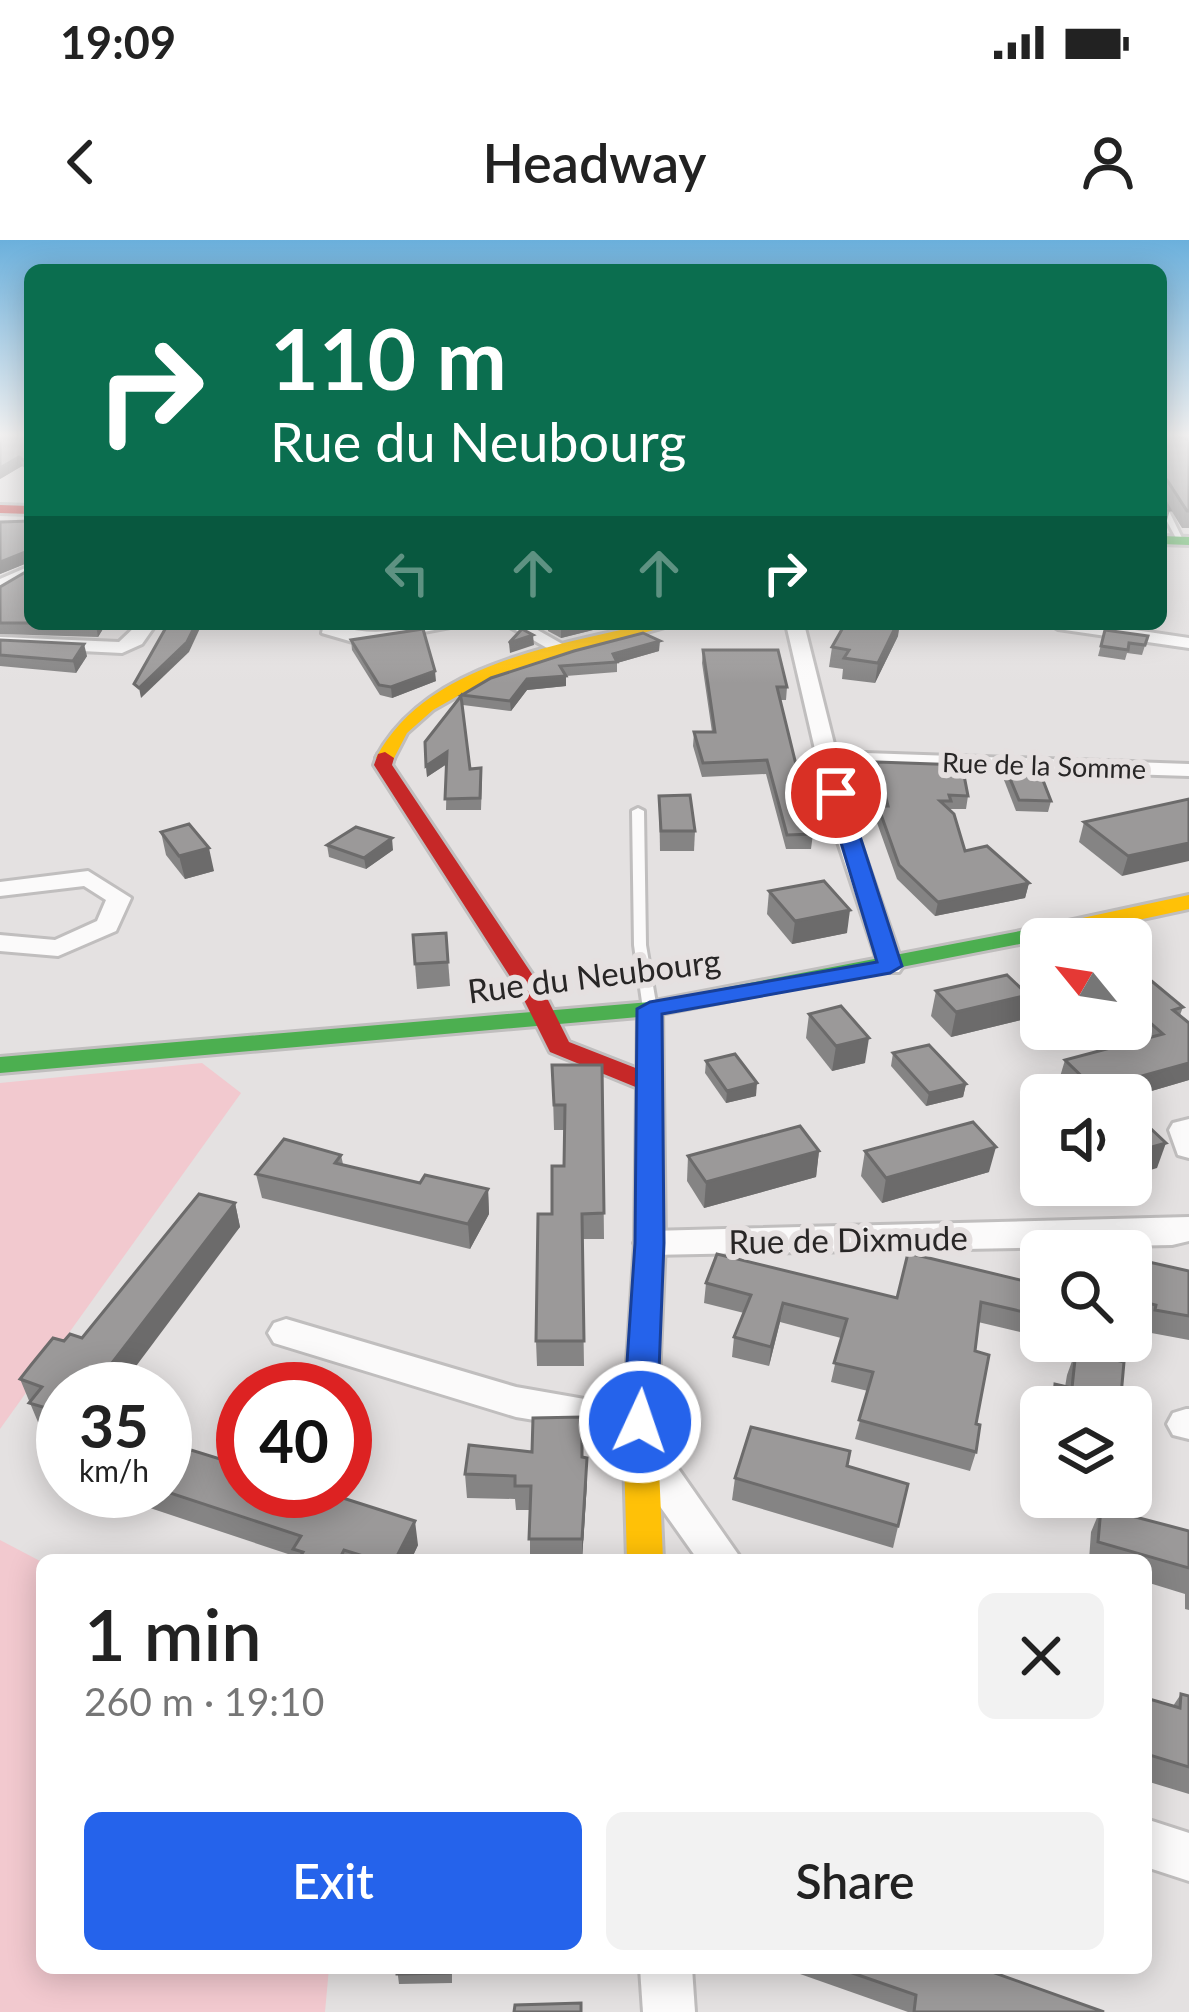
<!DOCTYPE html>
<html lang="en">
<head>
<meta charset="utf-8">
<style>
	:root { --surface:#fff; --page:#f2f2f2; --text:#222; --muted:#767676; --accent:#2563eb }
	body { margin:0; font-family:Lato,sans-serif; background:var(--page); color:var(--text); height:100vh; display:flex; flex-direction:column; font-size:45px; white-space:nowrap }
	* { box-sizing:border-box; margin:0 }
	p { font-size:39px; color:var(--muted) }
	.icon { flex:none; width:66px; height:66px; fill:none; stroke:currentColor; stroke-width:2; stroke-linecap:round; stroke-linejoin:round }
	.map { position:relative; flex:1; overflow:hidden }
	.panel { position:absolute; left:36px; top:1314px; width:1116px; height:420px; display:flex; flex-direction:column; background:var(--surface); border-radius:18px; box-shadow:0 6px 30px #0003 }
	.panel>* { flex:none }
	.hud { position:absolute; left:24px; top:24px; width:1143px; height:366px; border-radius:18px; box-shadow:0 6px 30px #0003; background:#0b6e4f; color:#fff; overflow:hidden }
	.needle { width:78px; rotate:300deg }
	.controls { position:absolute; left:1020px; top:678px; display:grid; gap:24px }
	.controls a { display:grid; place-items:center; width:132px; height:132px; border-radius:18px; background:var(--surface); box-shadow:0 6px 30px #0003; font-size:60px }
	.speed { position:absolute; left:36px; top:1122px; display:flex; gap:24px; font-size:60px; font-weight:700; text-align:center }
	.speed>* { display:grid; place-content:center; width:156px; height:156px; border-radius:50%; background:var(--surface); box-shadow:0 6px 30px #0003; line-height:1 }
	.speed small { font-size:30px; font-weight:400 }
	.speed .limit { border:18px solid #d22; background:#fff; color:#111 }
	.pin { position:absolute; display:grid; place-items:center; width:102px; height:102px; color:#fff; margin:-51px; border:6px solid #fff; border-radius:50%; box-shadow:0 3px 12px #0007 }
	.me { position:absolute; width:132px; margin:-66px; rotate:3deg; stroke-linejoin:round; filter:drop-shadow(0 0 9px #0008) }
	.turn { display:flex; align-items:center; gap:42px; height:252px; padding:0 48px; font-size:54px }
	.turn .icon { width:156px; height:156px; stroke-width:2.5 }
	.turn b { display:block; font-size:84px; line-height:102px }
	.lanes { display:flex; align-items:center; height:114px; padding:0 48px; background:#0003; justify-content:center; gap:60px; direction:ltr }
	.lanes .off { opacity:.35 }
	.round { display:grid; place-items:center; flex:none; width:126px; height:126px; border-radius:18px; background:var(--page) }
	.headline { display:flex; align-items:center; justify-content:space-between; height:204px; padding:0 48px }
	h1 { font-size:72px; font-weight:600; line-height:90px }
	.action { display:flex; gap:24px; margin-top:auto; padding:24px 48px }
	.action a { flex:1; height:138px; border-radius:18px; background:var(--accent); color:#fff; font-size:48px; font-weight:600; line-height:138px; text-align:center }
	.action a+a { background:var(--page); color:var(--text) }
	.status { display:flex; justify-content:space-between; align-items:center; height:84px; padding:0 60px; background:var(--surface); direction:ltr }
	.status svg { height:33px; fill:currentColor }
	header { display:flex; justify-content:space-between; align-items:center; height:156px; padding:0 48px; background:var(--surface); font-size:54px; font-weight:600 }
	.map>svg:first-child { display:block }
	.green { fill:#f2c9cf }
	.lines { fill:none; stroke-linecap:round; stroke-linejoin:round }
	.lane-casing { stroke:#c0bebe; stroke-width:6 }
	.street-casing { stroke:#c0bebe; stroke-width:6 }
	.fast-casing { stroke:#c0bebe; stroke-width:6 }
	.slow-casing { stroke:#c0bebe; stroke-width:6 }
	.jam-casing { stroke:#c0bebe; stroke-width:6 }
	.lane { fill:#fbfafa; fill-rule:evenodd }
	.street { fill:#fbfafa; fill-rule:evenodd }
	.fast { fill:#4caf50; fill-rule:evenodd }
	.slow { fill:#ffc107; fill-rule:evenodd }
	.jam { fill:#c62828; fill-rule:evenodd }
	.wall { fill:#858484 }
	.shaded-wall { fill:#6c6b6b }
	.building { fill:#9b9999; stroke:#6c6b6b; stroke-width:3 }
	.route { fill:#2563eb; stroke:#184099; stroke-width:3 }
	.labels { text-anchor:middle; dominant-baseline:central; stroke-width:12; stroke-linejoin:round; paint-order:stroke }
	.far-street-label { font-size:27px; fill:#282626; stroke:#e5e0e0 }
	.street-label { font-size:33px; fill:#282626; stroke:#e5e0e0 }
</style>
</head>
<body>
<div class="status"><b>19:09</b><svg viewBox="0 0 49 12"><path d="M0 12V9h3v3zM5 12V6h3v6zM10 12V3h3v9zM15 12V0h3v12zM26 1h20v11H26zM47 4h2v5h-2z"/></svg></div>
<header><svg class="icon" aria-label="back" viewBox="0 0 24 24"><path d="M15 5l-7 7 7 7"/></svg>Headway<svg class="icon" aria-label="person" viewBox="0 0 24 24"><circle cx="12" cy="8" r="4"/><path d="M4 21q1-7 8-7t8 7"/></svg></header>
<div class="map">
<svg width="1189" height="1772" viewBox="0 0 1189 1772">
	<rect width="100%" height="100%" fill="#e4e1e1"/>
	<g class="green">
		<polygon points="202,823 241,853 0,1189 0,843"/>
		<polygon points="0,1300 42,1322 42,1728 329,1728 325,1772 0,1772"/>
	</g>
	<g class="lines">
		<defs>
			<g id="lane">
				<polygon points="1161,261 1165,263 1184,302 1177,300 1161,270"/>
				<polygon points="638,568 644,571 646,705 657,769 650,773 643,769 634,705 632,571"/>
			</g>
			<g id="street">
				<polygon points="30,326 30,337 0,355 0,339"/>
				<polygon points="138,384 156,384 142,404 122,413 0,407 0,397 119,402"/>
				<path d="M 324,384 L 344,384 L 341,387 C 379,399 426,384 466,384 L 360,404 L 322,393 Z"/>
				<polygon points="505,384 527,384 578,413 563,417"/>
				<polygon points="786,384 804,384 836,512 1189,524 1189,536 839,525 855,587 903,726 899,732 881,732 833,587"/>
				<polygon points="1049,384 1094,384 1189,398 1189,408 1058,389"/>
				<polygon points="88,631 131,658 116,691 58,716 0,711 0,695 55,700 97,681 106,660 84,646 0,656 0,642"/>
				<polygon points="1189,879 1189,918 1178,915 1169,890 1173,883"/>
				<polygon points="1189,977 1189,1001 1172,1005 650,1015 638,1011 634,1003 638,995 650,991"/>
				<polygon points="286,1079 516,1147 653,1171 677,1227 742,1320 698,1320 647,1248 626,1195 516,1177 274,1103 268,1093 274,1083"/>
				<polygon points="1186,1169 1189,1169 1189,1199 1173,1195 1167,1184 1173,1173"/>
				<polygon points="1146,1579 1189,1593 1189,1641 1146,1627"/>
				<polygon points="640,1728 692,1728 695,1772 643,1772"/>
			</g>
			<g id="fast">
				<polygon points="1161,296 1189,297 1189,305 1161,304"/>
				<polygon points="1036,688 1044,690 1045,699 650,776 0,833 0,817 650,762"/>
			</g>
			<g id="slow">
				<path d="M 647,384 L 675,384 L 557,417 L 470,449 L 433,470 L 407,493 L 392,522 L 376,518 C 425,425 553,406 647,384 Z"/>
				<polygon points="1189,655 1189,669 1036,702 1025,695 1036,688"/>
				<polygon points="650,762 662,769 665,1003 657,1182 663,1320 627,1320 623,1182 635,1003 638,769"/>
			</g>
			<g id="jam">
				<polygon points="0,265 30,266 30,274 0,273"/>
				<polygon points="385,512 394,518 392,525 544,752 569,802 656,836 660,842 656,848 638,848 550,812 520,752 374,525 378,514"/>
			</g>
		</defs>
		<use href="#lane" class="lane-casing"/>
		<use href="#street" class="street-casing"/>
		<use href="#fast" class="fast-casing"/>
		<use href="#slow" class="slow-casing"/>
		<use href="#jam" class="jam-casing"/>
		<use href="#lane" class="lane"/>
		<use href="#street" class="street"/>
		<use href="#fast" class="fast"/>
		<use href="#slow" class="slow"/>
		<use href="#jam" class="jam"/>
	</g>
	<g class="wall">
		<polygon points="30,195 30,232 22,226 0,239"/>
		<polygon points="1161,195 1189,195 1189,288 1182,288 1163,257 1170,270 1165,287 1161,287"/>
		<polygon points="30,281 30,384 106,384 98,397 0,394 0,347 29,330 29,322 0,334 0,282"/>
		<polygon points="548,384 609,384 609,386 561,398 548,391"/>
		<polygon points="1125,384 1154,384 1153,388"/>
		<polygon points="1105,390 1148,396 1142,415 1127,413 1125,420 1098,416"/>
		<polygon points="898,396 875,443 842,439 843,429 829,427 832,407"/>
		<polygon points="0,400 87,416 76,433 0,426"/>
		<polygon points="351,400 436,441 392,458 380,455 352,410"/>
		<polygon points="703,410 787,447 786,460 780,460 813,594 811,609 786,609 766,534 702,537 693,506 694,492 712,492 702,423"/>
		<polygon points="574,411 659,411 617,423 617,432 566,436 566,446 527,450 511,471 463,465 462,455"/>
		<polygon points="425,502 470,529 482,539 481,570 446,570 447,524 427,537"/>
		<polygon points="877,522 968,556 966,569 949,569 965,611 1029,643 1025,658 935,676 897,639 876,580 878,566 883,566 875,536"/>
		<polygon points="1006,529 1051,561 1048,572 1016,571 1004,540"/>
		<polygon points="659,556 695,591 694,611 660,611"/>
		<polygon points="1189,559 1122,636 1079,602 1084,582"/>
		<polygon points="161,592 214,631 185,639 166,615"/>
		<polygon points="327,605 393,610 366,629 329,617"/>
		<polygon points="769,651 847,693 792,704 767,674"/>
		<polygon points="446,693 450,746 417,749 415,724"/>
		<polygon points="1131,724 1183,767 1180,775 1189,840 1131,857 1131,855 1075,855 1059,840 1065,820 1141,800 1133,792 1135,786 1131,783"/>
		<polygon points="936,751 1028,755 1021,780 951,797 931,776"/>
		<polygon points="809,774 865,823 832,831 806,798"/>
		<polygon points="893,813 966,844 963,857 926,866 891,826"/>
		<polygon points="706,821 756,856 726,863 705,833"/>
		<polygon points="552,825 602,825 604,999 582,999 584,1126 537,1126 536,1101 552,974 564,926 565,890 554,890"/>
		<polygon points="1041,907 1041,944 1031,933 1038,908"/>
		<polygon points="819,911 816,937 704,968 687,941 688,916"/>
		<polygon points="865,911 989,932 882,963 861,936"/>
		<polygon points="341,915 343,924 420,943 488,949 489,974 470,1009 262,958 256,934"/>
		<polygon points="1042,945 1100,945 1054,958"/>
		<polygon points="235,963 240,987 63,1149 63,1194 40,1187 20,1139 64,1101 82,1098"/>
		<polygon points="1131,1018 1189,1031 1189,1100 1146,1092 1147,1087 1131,1083"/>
		<polygon points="706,1043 897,1058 1041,1045 1041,1097 978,1082 975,1111 976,1212 970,1231 855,1199 868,1151 831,1142 841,1098 780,1082 769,1126 732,1117 734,1097 744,1073 704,1063"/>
		<polygon points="1057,1101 1085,1101 1083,1107"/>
		<polygon points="1076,1110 1120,1167 1047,1167 1055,1144 1065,1147 1067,1135"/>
		<polygon points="1037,1171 1041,1172 1041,1227 1026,1223 1029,1197"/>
		<polygon points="583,1217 587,1242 582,1320 530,1320 530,1270 516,1270 515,1259 467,1258 465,1234"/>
		<polygon points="847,1226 908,1244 893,1308 732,1260 735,1238"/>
		<polygon points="99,1251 165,1251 418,1305 411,1320 296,1320 294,1316"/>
		<polygon points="1101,1268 1189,1291 1189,1370 1185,1369 1185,1354 1146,1342 1146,1320 1089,1320 1091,1292"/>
		<polygon points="1181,1454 1189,1456 1189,1554 1146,1541 1146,1458 1173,1466"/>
		<polygon points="397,1728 452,1728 452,1743 399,1744"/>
		<polygon points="783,1728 981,1728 1104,1772 908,1772"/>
	</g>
	<g class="shaded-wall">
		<polygon points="19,217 22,226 0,239 0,228"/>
		<polygon points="28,311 30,322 0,334 0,322"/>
		<polygon points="96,384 106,384 98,397 96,385"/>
		<polygon points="196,384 202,384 189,412 141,458 139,448"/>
		<polygon points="578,384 609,384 609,386 561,398 561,388"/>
		<polygon points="897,384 900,384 898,396 875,443 878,423"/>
		<polygon points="533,395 534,405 510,413 509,403"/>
		<polygon points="660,401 659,411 617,423 613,414"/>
		<polygon points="84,404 87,416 76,433 73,421"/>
		<polygon points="435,431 436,441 392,458 391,447"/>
		<polygon points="566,436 566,446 527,450 511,471 510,461 527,439"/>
		<polygon points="447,512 448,523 427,537 426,526"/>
		<polygon points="392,598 393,610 366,629 364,618"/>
		<polygon points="1189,603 1189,621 1122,636 1128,616"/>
		<polygon points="209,608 214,631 185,639 179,616"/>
		<polygon points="1029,643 1025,658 935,676 938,662"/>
		<polygon points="850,670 847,693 792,704 795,681"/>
		<polygon points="1028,755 1021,780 951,797 956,772"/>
		<polygon points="869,798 865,823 832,831 836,806"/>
		<polygon points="1189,823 1189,840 1131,857 1131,855 1093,855 1095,849"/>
		<polygon points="757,843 756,856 726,863 727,851"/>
		<polygon points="966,844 963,857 926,866 929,853"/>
		<polygon points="1166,903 1157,928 1131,936 1131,913"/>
		<polygon points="996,907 989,932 882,963 886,938"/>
		<polygon points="819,911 816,937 704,968 706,942"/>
		<polygon points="1058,945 1100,945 1054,958"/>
		<polygon points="488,949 489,974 470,1009 468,984"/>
		<polygon points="235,963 240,987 119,1149 92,1149"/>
		<polygon points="783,1063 780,1082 769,1126 771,1107"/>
		<polygon points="587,1218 587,1242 582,1320 582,1299"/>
		<polygon points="415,1281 418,1305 411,1320 395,1320"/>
	</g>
	<g class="building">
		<polygon points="0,195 30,195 30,224 19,217 0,228"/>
		<polygon points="1161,195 1175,195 1189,200 1189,271 1187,271 1167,240 1162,241 1161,251"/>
		<polygon points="1161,253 1170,270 1161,270"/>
		<polygon points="30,281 30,383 0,383 0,347 29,330 28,311 0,322 0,282"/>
		<polygon points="168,384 196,384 187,402 139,448 134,444"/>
		<polygon points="553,384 578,384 561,388"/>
		<polygon points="845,384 897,384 878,423 844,418 849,410 832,407"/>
		<polygon points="423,389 435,431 391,447 379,445 351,400"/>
		<polygon points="522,389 533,395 509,403"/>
		<polygon points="1105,390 1148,396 1145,405 1129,403 1128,410 1101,406"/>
		<polygon points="643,393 660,401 613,414 617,422 560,426 566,436 527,439 510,461 462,455 491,438 574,411"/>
		<polygon points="0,400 84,404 73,421 0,415"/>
		<polygon points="703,410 778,410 787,447 777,447 813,594 787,595 767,520 703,523 694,492 715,492"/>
		<polygon points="461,456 470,529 481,528 480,558 445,559 447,512 426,526 425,502"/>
		<polygon points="877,522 962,525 968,556 949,555 951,561 940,561 954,574 965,611 987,606 1029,643 938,662 899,625 878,566 888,566"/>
		<polygon points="1006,529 1039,530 1051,561 1019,560"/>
		<polygon points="690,555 695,591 661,591 659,556"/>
		<polygon points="1189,559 1189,603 1128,616 1084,582"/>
		<polygon points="189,584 209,608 179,616 161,592"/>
		<polygon points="356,587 392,598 364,618 327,605"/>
		<polygon points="824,641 850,670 795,681 769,651"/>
		<polygon points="446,693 448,722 415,724 413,695"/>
		<polygon points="1131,724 1183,767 1173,770 1189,783 1189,823 1095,849 1065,820 1163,794 1139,773 1146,771 1131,759"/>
		<polygon points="1007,735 1028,755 956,772 936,751"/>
		<polygon points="841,766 869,798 836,806 809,774"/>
		<polygon points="929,805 966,844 929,853 893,813"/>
		<polygon points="735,814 757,843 727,851 706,821"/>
		<polygon points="552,825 602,825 604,973 582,974 584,1101 536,1101 538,974 552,974 552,926 564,926 565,865 554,865"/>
		<polygon points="1131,870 1166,903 1131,913"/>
		<polygon points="973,882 996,907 886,938 865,911"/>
		<polygon points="800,886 819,911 706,942 688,916"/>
		<polygon points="284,899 341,915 335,923 420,943 425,935 488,949 468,984 256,934"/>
		<polygon points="199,954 235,963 92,1149 63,1149 63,1173 29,1163 42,1147 20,1139 31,1125 53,1098 64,1101 70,1094 82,1098"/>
		<polygon points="908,1013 1041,1045 1041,1076 981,1062 975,1111 989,1115 976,1184 980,1185 976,1212 859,1180 873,1132 834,1123 847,1079 783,1063 771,1107 734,1097 751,1055 706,1043 717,1014 897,1058"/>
		<polygon points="1131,1018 1189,1031 1189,1076 1155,1070 1156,1065 1131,1059"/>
		<polygon points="1076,1110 1124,1122 1120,1167 1053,1167 1055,1144 1072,1148"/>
		<polygon points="1037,1171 1041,1172 1041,1200 1034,1198"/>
		<polygon points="582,1177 582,1217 587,1218 582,1299 529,1299 531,1246 515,1246 515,1236 465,1234 469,1205 532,1212 533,1178"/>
		<polygon points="751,1187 850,1211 847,1226 908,1244 898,1286 735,1238"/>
		<polygon points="165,1202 243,1226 243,1251 321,1251 415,1281 395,1320 376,1320 344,1310 339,1320 298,1320 303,1312 293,1309 301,1296 164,1251"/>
		<polygon points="1101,1268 1189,1291 1189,1328 1098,1302"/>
		<polygon points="1181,1454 1189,1456 1189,1527 1146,1514 1146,1458 1180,1468"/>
		<polygon points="397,1728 450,1728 450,1733 397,1734"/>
		<polygon points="838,1728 981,1728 1104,1772 914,1772 916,1755"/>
		<polygon points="581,1763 581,1772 514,1772 515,1765"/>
	</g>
	<linearGradient id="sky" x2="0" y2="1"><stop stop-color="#6bb0dc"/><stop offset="0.44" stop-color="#f3f2f2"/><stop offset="1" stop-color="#f3f2f2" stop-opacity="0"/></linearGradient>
	<rect width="1189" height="443" fill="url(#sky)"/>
	<polygon class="route" points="836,547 846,553 902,726 890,733 662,774 664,1003 657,1182 652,1192 640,1196 628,1192 623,1182 635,1003 637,769 650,762 877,722 826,553"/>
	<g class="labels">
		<g class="far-street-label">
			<text transform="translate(1044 525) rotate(2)">Rue de la Somme</text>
		</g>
		<g class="street-label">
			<text transform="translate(594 735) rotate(-7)">Rue du Neubourg</text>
			<text transform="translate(848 999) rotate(-1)">Rue de Dixmude</text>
		</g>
	</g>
</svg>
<div class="controls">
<a><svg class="needle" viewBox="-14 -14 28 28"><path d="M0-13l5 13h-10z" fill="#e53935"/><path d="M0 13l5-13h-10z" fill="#767676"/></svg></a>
<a><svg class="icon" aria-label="sound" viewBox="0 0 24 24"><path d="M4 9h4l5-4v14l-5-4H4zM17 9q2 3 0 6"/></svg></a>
<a><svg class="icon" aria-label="search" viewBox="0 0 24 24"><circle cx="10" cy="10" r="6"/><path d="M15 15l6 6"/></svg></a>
<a><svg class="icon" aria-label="layers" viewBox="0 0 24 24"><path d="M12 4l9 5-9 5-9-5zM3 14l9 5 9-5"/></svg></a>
</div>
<div class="speed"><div>35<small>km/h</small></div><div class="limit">40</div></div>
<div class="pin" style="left:836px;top:553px;background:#d93025"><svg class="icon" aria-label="arrive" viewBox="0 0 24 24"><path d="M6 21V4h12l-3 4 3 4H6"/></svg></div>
<svg class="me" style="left:640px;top:1182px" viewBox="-20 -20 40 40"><circle r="17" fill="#2563eb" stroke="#fff" stroke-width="3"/><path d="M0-11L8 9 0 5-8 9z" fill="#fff"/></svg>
<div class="hud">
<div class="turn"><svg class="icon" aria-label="right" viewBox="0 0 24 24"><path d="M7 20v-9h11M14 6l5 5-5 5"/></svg><div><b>110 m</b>Rue du Neubourg</div></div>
<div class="lanes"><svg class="icon off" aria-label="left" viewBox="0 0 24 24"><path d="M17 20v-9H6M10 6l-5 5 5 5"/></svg><svg class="icon off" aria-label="ahead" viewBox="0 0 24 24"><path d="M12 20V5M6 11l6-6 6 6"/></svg><svg class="icon off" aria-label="ahead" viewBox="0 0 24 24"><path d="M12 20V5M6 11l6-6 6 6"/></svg><svg class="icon" aria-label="right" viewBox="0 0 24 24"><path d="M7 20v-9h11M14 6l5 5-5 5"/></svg></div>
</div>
<section class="panel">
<div class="headline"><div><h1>1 min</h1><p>260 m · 19:10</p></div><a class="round"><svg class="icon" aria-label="close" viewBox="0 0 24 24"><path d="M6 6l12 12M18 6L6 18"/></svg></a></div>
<div class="action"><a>Exit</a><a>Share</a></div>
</section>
</div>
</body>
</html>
